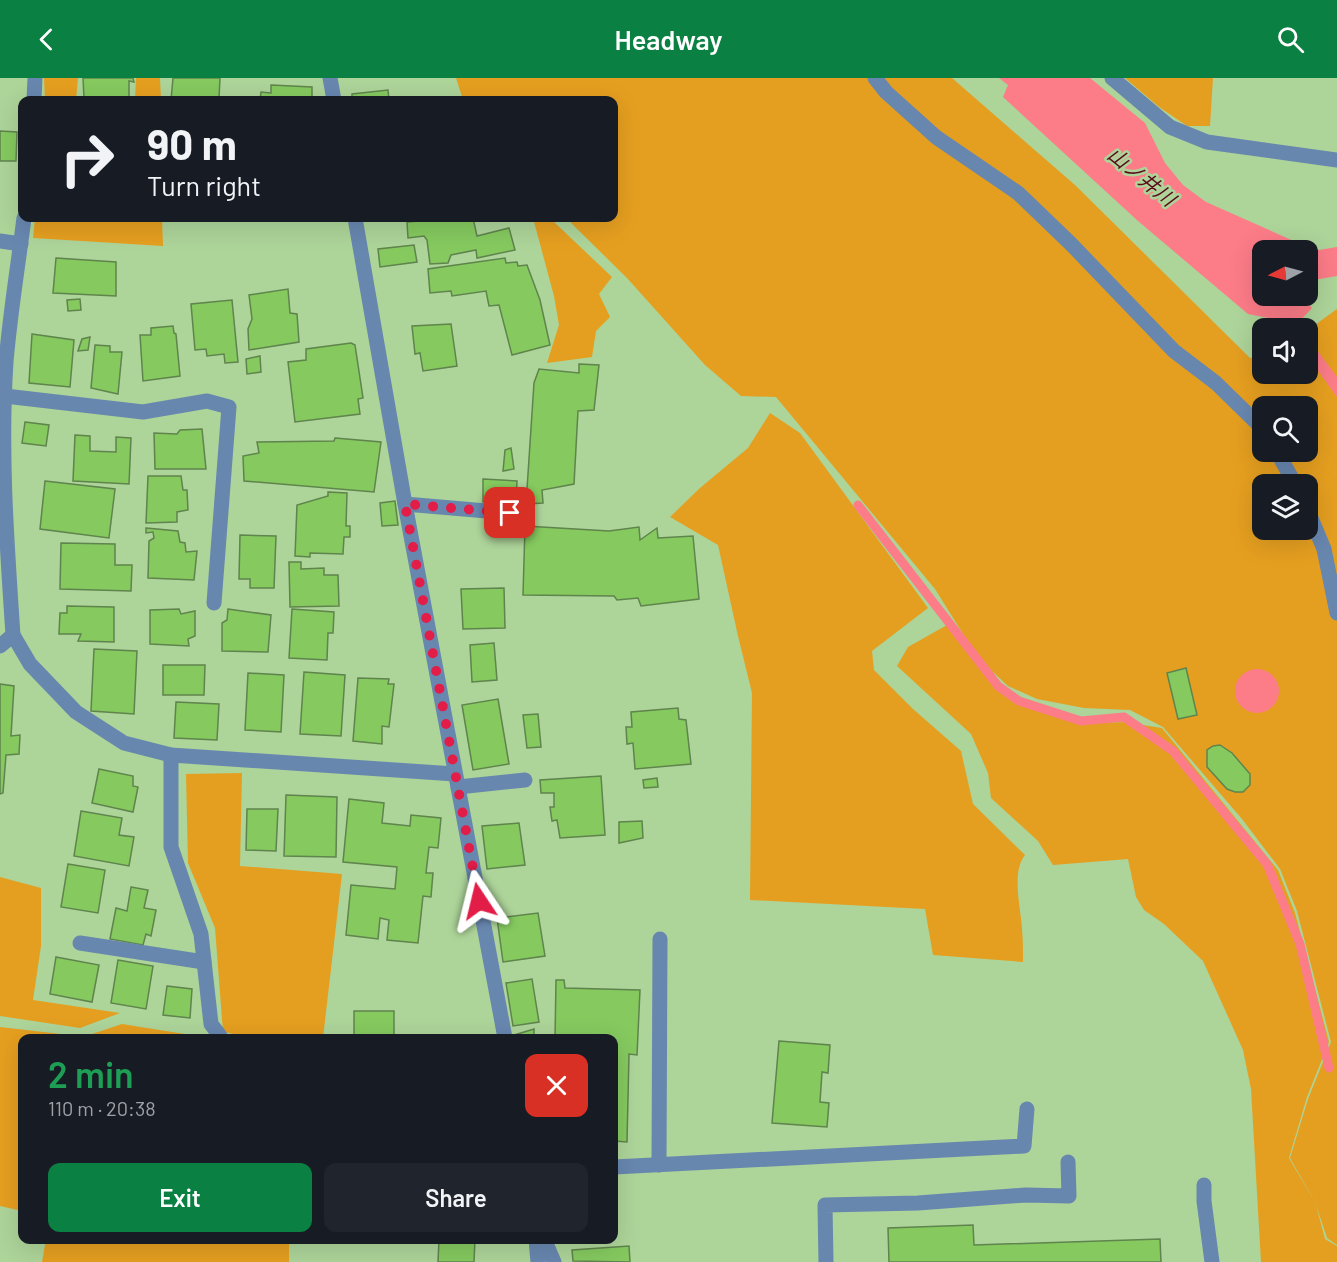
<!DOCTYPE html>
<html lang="en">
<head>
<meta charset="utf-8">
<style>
	:root { --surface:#171b24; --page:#20242c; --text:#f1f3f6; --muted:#9ea1a6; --accent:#0b8043 }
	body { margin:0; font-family:Barlow,"Noto Sans JP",sans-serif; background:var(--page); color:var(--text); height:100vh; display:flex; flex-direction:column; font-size:22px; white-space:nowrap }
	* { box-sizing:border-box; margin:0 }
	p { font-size:20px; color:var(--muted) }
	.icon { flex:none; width:33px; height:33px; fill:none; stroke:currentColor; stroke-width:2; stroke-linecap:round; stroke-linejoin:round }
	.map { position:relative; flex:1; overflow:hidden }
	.details { position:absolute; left:18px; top:956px; width:600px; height:210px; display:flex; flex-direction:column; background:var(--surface); border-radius:12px; box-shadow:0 6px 24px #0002 }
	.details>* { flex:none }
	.banner { position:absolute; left:18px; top:18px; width:600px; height:126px; border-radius:12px; box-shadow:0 6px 24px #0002; background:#171b24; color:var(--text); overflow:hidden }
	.needle { width:39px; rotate:264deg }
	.tools { position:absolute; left:1252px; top:162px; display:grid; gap:12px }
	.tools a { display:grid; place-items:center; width:66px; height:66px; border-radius:12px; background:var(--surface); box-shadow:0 6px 24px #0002; font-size:30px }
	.pin { position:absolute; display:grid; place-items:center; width:51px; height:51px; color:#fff; margin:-26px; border-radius:12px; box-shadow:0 3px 9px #0006 }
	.me { position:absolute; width:66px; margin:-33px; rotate:350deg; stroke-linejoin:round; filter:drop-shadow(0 0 4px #0008) }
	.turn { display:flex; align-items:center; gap:21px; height:126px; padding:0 30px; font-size:27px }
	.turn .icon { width:78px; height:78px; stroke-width:2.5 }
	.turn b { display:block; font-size:42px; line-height:51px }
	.round { display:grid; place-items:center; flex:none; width:63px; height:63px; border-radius:12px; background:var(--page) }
	.overview { display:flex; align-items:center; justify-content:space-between; height:102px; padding:0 30px }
	h1 { font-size:36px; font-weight:600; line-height:45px; color:#1e9e55 }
	.cta { display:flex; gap:12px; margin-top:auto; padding:12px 30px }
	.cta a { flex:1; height:69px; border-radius:12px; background:var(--accent); color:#fff; font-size:24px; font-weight:600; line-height:69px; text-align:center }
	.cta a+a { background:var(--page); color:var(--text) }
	header { display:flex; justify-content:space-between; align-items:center; height:78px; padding:0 30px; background:var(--accent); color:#fff; font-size:27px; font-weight:600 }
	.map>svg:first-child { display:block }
	.green { fill:#e59f20; fill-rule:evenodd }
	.water { fill:#fc7c88 }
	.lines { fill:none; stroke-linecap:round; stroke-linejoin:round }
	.stream { stroke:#fc7c88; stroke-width:9 }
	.building { fill:#85c95f; stroke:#5f844d; stroke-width:1.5 }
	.lane { stroke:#6887af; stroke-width:15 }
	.street { stroke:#6887af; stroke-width:15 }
	.route { stroke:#e11d48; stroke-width:10; stroke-dasharray:0 18 }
	.labels { text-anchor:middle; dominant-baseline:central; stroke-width:5; stroke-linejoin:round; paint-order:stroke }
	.water-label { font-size:20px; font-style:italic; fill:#5b0a1c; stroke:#add499 }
</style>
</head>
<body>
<header><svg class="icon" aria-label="back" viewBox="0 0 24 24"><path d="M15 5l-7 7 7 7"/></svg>Headway<svg class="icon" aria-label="search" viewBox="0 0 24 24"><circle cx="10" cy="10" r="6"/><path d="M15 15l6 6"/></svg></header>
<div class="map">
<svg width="1337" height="1184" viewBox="0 0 1337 1184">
	<rect width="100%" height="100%" fill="#add499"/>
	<g class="green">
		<polygon points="44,0 78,0 76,22 45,22"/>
		<polygon points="136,0 160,0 161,22 135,22"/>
		<path d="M 456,0 L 952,0 L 1075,107 L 1250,280 L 1263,277 L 1263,296 L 1308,296 L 1308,252 L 1337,231 L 1337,1167 L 1327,1160 L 1316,1127 L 1325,1161 L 1337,1168 L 1337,1184 L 1261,1184 L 1251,1011 L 1243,972 L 1203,883 L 1164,846 L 1144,832 L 1136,819 L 1128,781 L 1053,787 L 1038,763 L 991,720 L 988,695 L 971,656 L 897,588 L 908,569 L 947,547 L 997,611 L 1081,646 L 1124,644 L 1162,650 L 1278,792 L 1295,835 L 1329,964 L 1307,1019 L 1289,1080 L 1316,1126 L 1290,1080 L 1308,1021 L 1331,964 L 1297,833 L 1280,791 L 1242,741 L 1163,649 L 1130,632 L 1084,630 L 1037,621 L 1008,608 L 978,580 L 935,511 L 776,319 L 741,318 L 705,287 L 627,200 L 566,140 L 614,140 L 614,22 L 463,22 ZM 1263,328 L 1308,328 L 1308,374 L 1263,374 ZM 1263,406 L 1308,406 L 1308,452 L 1263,452 Z"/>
		<polygon points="1125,0 1213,0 1210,48 1187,48 1159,29"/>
		<polygon points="35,140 162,140 163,168 33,160"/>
		<polygon points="533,140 542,140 553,143 612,199 599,216 610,239 596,253 592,279 547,285 559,247 554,218"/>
		<path d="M 770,335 L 800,355 L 928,530 L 872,573 L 874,592 L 913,631 L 961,673 L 973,726 L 1025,777 C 1011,794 1021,831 1022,851 C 1023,862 1023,873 1023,884 L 933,877 L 925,831 L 750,822 L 752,615 L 738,558 L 718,467 L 670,439 L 700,410 L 748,370 Z"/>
		<polygon points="242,695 240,788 342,796 323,960 255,960 223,954 215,850 188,785 186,696"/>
		<polygon points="0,799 41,810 41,868 33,922 120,935 80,950 0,938"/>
		<polygon points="122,946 210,960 80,960"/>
		<polygon points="0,949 78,958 77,960 22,960 22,1133 0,1128"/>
		<polygon points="46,1161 289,1161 289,1184 42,1184"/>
	</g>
	<g class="water">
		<polygon points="999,0 1090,0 1145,45 1165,85 1183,107 1206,124 1305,168 1319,172 1337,169 1337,198 1308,203 1308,172 1263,172 1263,218 1302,218 1312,230 1298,245 1301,250 1286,250 1278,242 1248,236 1138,143 1003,19 1008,7"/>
		<polygon points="1308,260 1337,299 1337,319 1308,279"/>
		<circle cx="1257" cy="613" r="22"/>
	</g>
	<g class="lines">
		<polyline class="stream" points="858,427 998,608 1019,623 1081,643 1124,639 1173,673 1267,786 1300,866 1329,990"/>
	</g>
	<g class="building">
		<polygon points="83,0 133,0 134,4 129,3 129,22 79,22 84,20"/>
		<polygon points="173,0 220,0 219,20 216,20 216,22 171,22"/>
		<polygon points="271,7 312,9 312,22 260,22 261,14 271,15"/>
		<polygon points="388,12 389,22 352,22 352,16"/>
		<polygon points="0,53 17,54 16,83 0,83"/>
		<polygon points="417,140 473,140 477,158 509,150 515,172 477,180 476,172 451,177 448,185 430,186 427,162 424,158 408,160 407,144 418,143"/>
		<polygon points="414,167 417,184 380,189 378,171"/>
		<polygon points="56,180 116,184 116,218 53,215"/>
		<polygon points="505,180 506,185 517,184 518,188 527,187 540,222 550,267 512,277 499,227 489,228 486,213 452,218 451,213 430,215 428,191"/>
		<polygon points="288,211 290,235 297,236 299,264 249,272 248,251 252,241 249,217"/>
		<polygon points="80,221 81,232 68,233 67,222"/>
		<polygon points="232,222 238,284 225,285 224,276 207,278 206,271 195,272 191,226"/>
		<polygon points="451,246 457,288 423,293 420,275 415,276 412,248"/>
		<polygon points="173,248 174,255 176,256 180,298 143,303 140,257 151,257 151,250"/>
		<polygon points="32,256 74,262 70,309 29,305"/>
		<polygon points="90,259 88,272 78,273 82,261"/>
		<polygon points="351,265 355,267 363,320 358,321 360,336 295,344 288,284 306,282 306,271"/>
		<polygon points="95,267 110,268 110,274 122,274 118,316 91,310"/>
		<polygon points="260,278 261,294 247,296 246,281"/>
		<polygon points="579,286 599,287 594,332 578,333 574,406 542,412 543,425 526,426 534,305 539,291 579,295"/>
		<polygon points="25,344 49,347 46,368 22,365"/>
		<polygon points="202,351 206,391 155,391 154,355 177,356 180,352"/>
		<polygon points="75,357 90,358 90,373 116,374 116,359 131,360 129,406 73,403"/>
		<polygon points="335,360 381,364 374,414 244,403 243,378 259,375 257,364 334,363"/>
		<polygon points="511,370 514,391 503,393 505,372"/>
		<polygon points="148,398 181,398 183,412 187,412 188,432 177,434 177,444 146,445"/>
		<polygon points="483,401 517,403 516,424 483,424"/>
		<polygon points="45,403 115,411 109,460 40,451"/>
		<polygon points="328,414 347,415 346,448 350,448 350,459 344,459 343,476 310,475 310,479 295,478 297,427 328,418"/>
		<polygon points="395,423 398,447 382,448 380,425"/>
		<polygon points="525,448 609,453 639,449 640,462 657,450 658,460 693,458 699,521 641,528 638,520 617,522 614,518 523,517"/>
		<polygon points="146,450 178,453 180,464 185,465 186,474 197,473 194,502 148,500 149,463 154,460 153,454 146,455"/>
		<polygon points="240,457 276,458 274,510 250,510 250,501 239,501"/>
		<polygon points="61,465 115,466 115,487 132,487 131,513 60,511"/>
		<polygon points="289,484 301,484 301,491 324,490 324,497 338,497 339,528 290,529"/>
		<polygon points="504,510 505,550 463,551 461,511"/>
		<polygon points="67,528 114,529 114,564 78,563 81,556 59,556 60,535 67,535"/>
		<polygon points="179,531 181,536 195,533 195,558 188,561 189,568 150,566 150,532"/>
		<polygon points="228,531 271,537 268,574 222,573 222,545 227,542"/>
		<polygon points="292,531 334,534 333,555 328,555 327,582 289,580"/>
		<polygon points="494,565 497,602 472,604 470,567"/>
		<polygon points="94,571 137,573 134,636 91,633"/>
		<polygon points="163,587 205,587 204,617 163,617"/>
		<polygon points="1186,590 1197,637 1178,641 1167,595"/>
		<polygon points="304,594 345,597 341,658 300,656"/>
		<polygon points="248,595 284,597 281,654 245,652"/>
		<polygon points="358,600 389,601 388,606 394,606 389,649 382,648 382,666 353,663"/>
		<polygon points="0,606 14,608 11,658 20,657 19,676 6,677 3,715 0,716"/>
		<polygon points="498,621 509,686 473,692 462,627"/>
		<polygon points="176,624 219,626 217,662 174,660"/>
		<polygon points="678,630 679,641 686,642 691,686 635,691 633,665 627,666 626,649 632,649 631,634"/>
		<polygon points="538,636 541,669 527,670 523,637"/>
		<polygon points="1220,667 1232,675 1250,696 1250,707 1243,714 1235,714 1227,711 1207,689 1207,672 1213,668"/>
		<polygon points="99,691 133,698 133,708 138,709 133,734 92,725"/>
		<polygon points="601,698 605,757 560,760 557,742 552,743 550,729 554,729 554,715 541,715 540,702"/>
		<polygon points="657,700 658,709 644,710 643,702"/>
		<polygon points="286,717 337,719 336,779 284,778"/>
		<polygon points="349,721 384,725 382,745 410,748 411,737 441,740 438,770 429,769 426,795 433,795 431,819 423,818 418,865 387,862 389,842 380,840 378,861 346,857 351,807 395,811 397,789 343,784"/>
		<polygon points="247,731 278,731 276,773 246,772"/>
		<polygon points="81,733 122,740 119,757 134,759 129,788 74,778"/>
		<polygon points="642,743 643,760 619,765 619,744"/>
		<polygon points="519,745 525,787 487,791 482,748"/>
		<polygon points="68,786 105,792 98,835 61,829"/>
		<polygon points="131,809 148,812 144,830 156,832 151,858 146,856 143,867 110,861 116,830 127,833"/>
		<polygon points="538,835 545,878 503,884 497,840"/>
		<polygon points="56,879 99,887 92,924 50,916"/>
		<polygon points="118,882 153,888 146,931 111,925"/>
		<polygon points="532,901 539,944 513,948 506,905"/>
		<polygon points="556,902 564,902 565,910 640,912 637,977 629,976 627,1064 614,1063 614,960 555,960"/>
		<polygon points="167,908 192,911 190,940 163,937"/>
		<rect x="354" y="933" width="40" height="27"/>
		<polygon points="534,951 534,960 515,960 514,957"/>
		<polygon points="779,963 830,967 828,995 822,994 820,1024 829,1025 827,1049 772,1045"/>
		<polygon points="973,1147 974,1167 1160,1161 1161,1184 889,1184 888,1150"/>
		<polygon points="439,1161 475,1161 474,1184 438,1184"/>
		<polygon points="629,1168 630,1184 573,1183 572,1172"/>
	</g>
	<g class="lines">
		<g class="lane">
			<polyline points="1204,1107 1204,1123 1212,1184"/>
			<polyline points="826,1184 825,1127 918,1125 1026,1117 1069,1118 1068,1084"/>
		</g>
		<g class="street">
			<polyline points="330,0 334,22"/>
			<polyline points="875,0 886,14 936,59 1018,115 1071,166 1174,273 1216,305 1263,351"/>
			<polyline points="1112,0 1170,49 1207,64 1337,82"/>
			<polyline points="34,22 35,0"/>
			<polyline points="355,140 405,426 505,960"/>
			<polyline points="0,163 21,166"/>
			<polyline points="5,318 143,334 207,323 229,329 214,525"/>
			<polyline points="1277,374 1295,406"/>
			<polyline points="405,426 510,435"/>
			<polyline points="1308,433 1324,471 1337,535"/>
			<polyline points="13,557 30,586 76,634 124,665 171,677 455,696"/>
			<path d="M 0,568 L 13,557 C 7,467 0,375 6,284 C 10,236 18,188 24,140"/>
			<polyline points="171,677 171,769 201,856 211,946 220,958"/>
			<polyline points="458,709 525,702"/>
			<polyline points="80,865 204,884"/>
			<polyline points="659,1087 660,861"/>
			<polyline points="614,1089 1024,1068 1027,1031"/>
			<polyline points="536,1161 538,1184"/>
			<polyline points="544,1161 554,1184"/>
		</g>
	</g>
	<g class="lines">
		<polyline class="route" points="479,823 405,426 510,435"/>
	</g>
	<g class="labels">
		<g class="water-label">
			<text transform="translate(1142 98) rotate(39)">山ノ井川</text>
		</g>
	</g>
</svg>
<div class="tools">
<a><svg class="needle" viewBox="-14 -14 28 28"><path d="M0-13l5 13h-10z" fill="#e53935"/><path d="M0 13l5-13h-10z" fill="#9ea1a6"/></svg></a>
<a><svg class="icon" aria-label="sound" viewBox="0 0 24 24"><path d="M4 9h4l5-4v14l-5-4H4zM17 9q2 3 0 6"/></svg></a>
<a><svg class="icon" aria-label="search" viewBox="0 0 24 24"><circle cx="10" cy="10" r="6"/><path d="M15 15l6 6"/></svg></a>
<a><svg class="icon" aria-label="layers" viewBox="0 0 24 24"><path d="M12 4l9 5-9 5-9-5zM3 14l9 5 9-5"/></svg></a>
</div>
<div class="pin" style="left:510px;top:435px;background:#d93025"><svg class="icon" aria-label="arrive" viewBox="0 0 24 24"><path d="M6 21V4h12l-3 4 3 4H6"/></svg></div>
<svg class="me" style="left:479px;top:823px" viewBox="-20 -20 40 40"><path d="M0-17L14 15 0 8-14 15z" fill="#e11d48" stroke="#fff" stroke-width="4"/></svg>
<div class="banner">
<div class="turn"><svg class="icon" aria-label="right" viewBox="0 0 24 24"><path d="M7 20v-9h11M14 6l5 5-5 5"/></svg><div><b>90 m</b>Turn right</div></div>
</div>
<section class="details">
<div class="overview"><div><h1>2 min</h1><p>110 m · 20:38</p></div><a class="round" style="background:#d93025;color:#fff"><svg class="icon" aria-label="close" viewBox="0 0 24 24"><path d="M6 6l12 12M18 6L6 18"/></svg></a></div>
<div class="cta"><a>Exit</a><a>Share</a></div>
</section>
</div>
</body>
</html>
